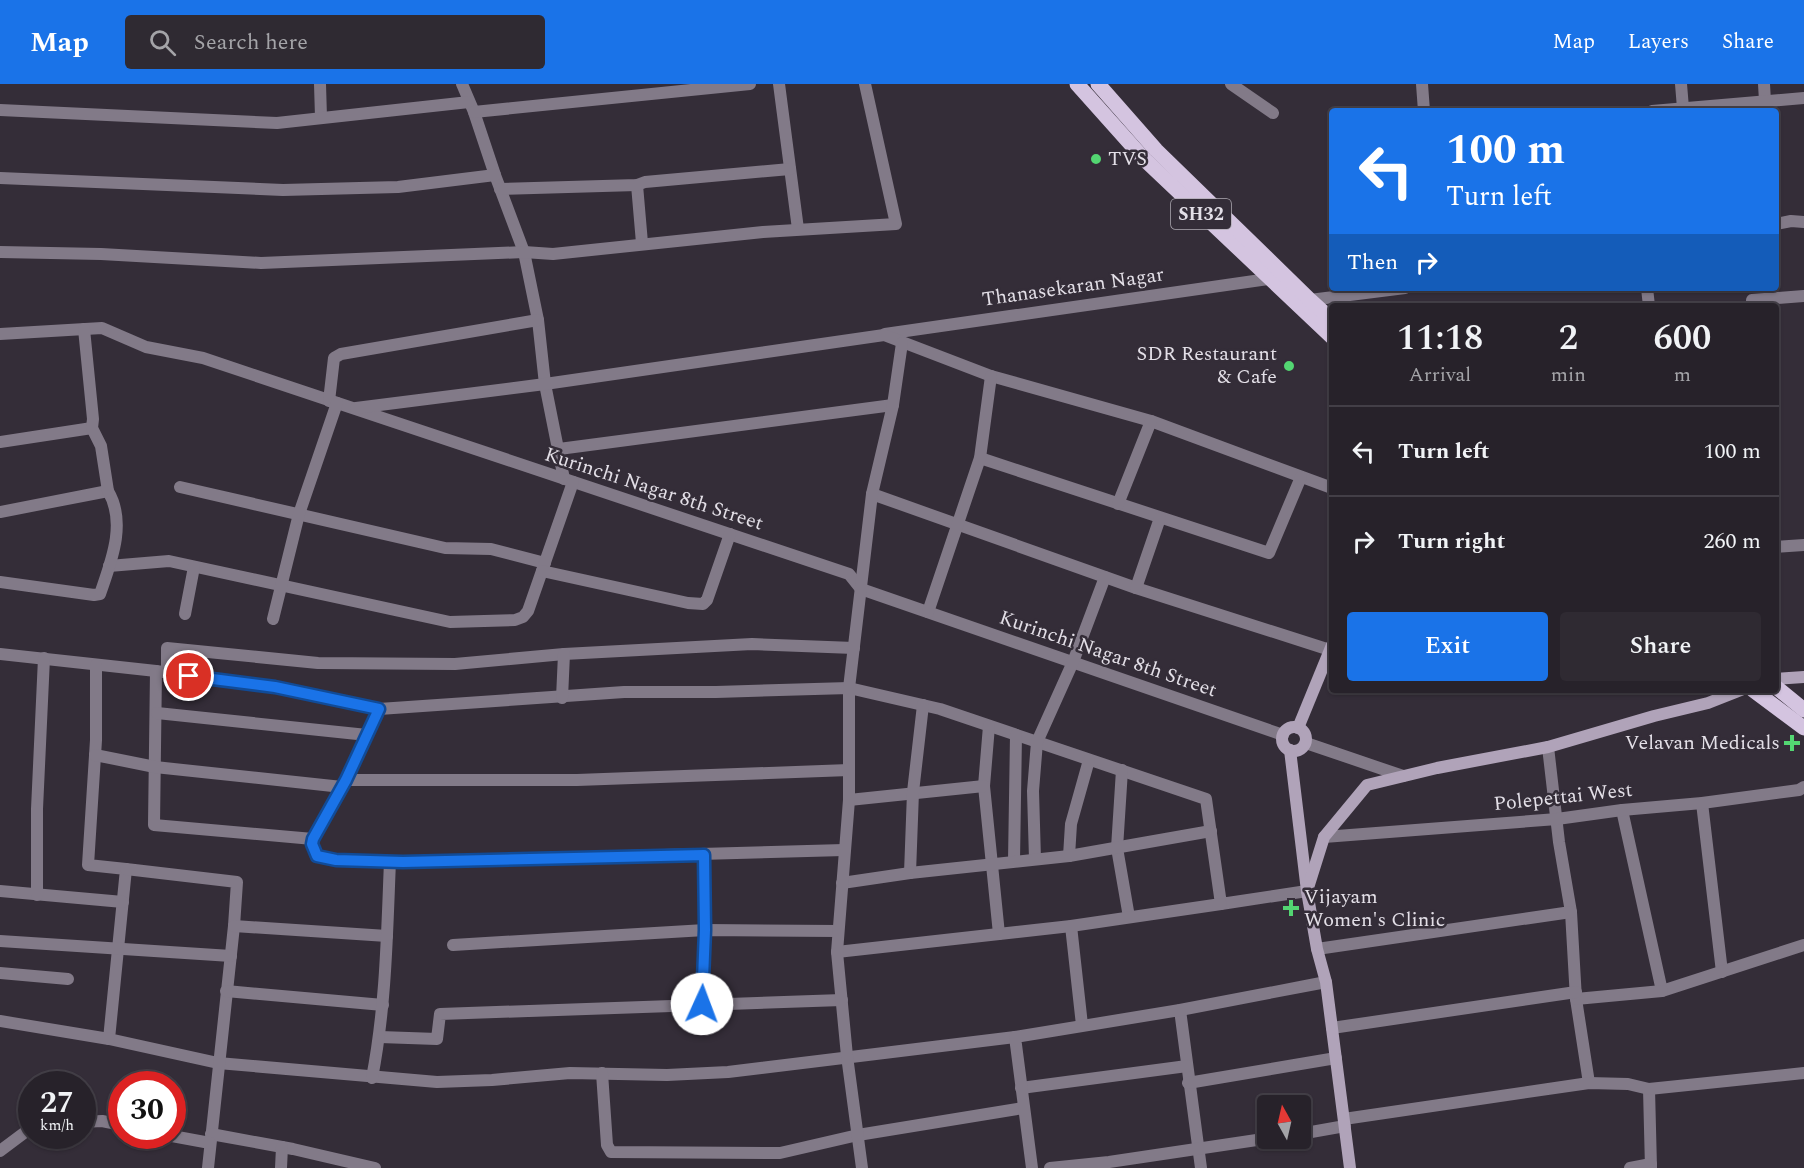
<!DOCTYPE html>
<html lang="en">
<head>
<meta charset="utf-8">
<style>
	:root { --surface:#27222a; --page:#2f2a32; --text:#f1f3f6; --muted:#a4a4a8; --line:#433f47; --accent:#1a73e8 }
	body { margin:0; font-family:Spectral,serif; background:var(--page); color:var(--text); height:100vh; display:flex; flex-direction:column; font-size:22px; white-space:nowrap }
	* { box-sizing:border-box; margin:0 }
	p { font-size:20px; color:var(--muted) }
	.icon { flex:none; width:33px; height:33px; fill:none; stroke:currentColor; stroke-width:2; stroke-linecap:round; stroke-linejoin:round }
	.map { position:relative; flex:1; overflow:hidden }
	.details { position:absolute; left:1329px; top:219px; width:450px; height:390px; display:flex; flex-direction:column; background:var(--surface); border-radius:6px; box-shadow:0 2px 4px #0004,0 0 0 2px var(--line) }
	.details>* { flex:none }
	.hud { position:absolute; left:1329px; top:24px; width:450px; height:183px; border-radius:6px; box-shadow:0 2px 4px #0004,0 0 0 2px var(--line); background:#1a73e8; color:#fff; overflow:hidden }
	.needle { width:39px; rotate:352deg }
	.tools { position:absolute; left:1257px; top:1011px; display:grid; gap:12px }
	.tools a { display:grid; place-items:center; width:54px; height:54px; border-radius:6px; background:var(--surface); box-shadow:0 2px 4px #0004,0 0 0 2px var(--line); font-size:30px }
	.speed { position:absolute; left:18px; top:987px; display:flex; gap:12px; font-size:30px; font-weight:700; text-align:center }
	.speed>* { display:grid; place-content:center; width:78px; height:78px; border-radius:50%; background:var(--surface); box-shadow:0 2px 4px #0004,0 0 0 2px var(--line); line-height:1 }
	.speed small { font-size:15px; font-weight:400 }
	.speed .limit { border:9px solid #d22; background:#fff; color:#111 }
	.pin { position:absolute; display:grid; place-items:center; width:51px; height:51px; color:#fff; margin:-26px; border:3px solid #fff; border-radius:50%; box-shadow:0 2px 6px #0007 }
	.me { position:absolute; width:66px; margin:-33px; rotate:2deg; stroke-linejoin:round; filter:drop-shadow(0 0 4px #0008) }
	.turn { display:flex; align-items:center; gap:21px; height:126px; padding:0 18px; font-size:27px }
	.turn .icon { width:78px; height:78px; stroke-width:2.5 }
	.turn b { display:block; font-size:42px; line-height:51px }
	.then { display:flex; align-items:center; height:57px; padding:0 18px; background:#0003; gap:12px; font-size:22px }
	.eta { display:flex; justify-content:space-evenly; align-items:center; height:102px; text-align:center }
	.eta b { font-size:36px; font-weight:600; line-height:42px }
	.cta { display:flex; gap:12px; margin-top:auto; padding:12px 18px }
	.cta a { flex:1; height:69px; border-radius:6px; background:var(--accent); color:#fff; font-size:24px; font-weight:600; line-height:69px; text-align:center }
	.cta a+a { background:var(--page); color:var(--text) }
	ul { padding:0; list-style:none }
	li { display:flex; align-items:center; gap:18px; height:90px; padding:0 18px; border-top:2px solid var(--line) }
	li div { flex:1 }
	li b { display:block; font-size:22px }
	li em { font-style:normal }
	header { display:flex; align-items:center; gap:36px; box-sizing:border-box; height:84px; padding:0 30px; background:var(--accent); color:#fff }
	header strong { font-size:28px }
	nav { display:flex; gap:33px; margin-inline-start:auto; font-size:21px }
	.search { width:420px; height:54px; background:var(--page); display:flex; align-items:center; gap:15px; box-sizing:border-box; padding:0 21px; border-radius:6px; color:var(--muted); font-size:22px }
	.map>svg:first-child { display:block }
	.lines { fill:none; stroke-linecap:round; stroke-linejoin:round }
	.street { stroke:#827a88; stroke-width:12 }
	.secondary { stroke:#b0a3b9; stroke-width:12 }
	.primary { stroke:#d4c4e0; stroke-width:15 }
	.route-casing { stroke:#114b97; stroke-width:15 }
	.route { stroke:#1a73e8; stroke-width:10 }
	.poi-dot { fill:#53d672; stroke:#342d38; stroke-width:2 }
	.labels { text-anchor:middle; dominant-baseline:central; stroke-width:5; stroke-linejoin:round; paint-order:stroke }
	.shield { fill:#342d38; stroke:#aeaab2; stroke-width:1.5 }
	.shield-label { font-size:18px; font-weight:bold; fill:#e3dfe7 }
	.poi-label { font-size:20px; fill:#e3dfe7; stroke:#342d38; text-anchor:start }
	.street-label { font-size:20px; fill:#e3dfe7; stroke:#342d38 }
</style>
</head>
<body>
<header>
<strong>Map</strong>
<div class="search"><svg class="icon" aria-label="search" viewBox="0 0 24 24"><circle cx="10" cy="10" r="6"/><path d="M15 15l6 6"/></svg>Search here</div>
<nav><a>Map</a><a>Layers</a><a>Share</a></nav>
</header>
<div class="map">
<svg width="1804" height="1084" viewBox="0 0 1804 1084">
	<rect width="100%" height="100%" fill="#342d38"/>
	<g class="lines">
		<g class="street">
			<polyline points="320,0 321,33"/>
			<polyline points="462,0 474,28 495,91 524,168 538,236 545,300 564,395"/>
			<polyline points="779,0 798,145"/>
			<polyline points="1231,0 1273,29"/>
			<polyline points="1422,0 1424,27"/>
			<polyline points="1681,0 1683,24"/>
			<polyline points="1764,0 1765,17"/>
			<polyline points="0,26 277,39 469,18"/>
			<polyline points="1652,27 1804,14"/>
			<polyline points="474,28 750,0"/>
			<polyline points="0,94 283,106 398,103 495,91"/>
			<polyline points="637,101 642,159"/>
			<polyline points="500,105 637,101 645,98 790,85"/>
			<polyline points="1776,140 1791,137 1804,138"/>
			<polyline points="0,168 101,170 261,179 524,168 553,170 763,148 896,140 865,0"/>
			<polyline points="1647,204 1649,222"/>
			<polyline points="1310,216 1405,204"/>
			<polyline points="1752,222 1752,216 1804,212"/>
			<polyline points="0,250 102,244 146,263 203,274 849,490 861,505 1283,651"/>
			<polyline points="885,250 1268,195"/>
			<polyline points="329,317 334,274 341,270 538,236"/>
			<polyline points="356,324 545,300 884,251 991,292 1151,337 1332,404"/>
			<polyline points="0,358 92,344"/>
			<polyline points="559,365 893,321"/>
			<polyline points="980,374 1269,469 1301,393"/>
			<polyline points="180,403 445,464 491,465 545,479"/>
			<polyline points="872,410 1136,504 1330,566"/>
			<polyline points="1118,420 1151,337"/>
			<polyline points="0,428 108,407"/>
			<polyline points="1776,463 1804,461"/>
			<polyline points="109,482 169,477 450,538 515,536 523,533 528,527 573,398"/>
			<polyline points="542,487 688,519 703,520 707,516 730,450"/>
			<path d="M 0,498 L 94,511 L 100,510 C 111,478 127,439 108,407 L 101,362 L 92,344 L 93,335 L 84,245"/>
			<polyline points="1136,504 1160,434"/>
			<polyline points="928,528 980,374 991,292"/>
			<polyline points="185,530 194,483"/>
			<polyline points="273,535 299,430 337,319"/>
			<polyline points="0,570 156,587 275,603 379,625 624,608 716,608 849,604 940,625 1206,715 1221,820 1307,807"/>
			<polyline points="96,581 96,656 88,781 126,785 109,955 218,979 437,998 492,996 570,989 667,991 728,988 1015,953"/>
			<polyline points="156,587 154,741 313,755"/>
			<polyline points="167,589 167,564 318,579 455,580 564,570 752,560 854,564"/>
			<polyline points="562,614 564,570"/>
			<polyline points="379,625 346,696 313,755 312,760 317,772 336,776 403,778 844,766"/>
			<polyline points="157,629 367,651"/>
			<polyline points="989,642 984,702 999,850"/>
			<polyline points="1306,659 1403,692"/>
			<polyline points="1548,663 1559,758 1571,828 1576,915 1589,999"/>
			<polyline points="95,671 155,683 342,703"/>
			<polyline points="1122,686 1117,764 1129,833"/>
			<polyline points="346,696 577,696 849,686"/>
			<polyline points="849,716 984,702"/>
			<polyline points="1702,719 1722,888"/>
			<polyline points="1622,726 1662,907 1804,861"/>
			<polyline points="1324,753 1557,735 1622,726 1702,719 1799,706 1804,703"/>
			<polyline points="1069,772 1071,740 1089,676"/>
			<polyline points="1035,775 1033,707 1037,658 1073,578 1105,493"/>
			<polyline points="1014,777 1016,651"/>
			<polyline points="126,785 237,798 234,842 208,1084"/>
			<polyline points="910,789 913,708 923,621"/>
			<polyline points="842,799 910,789 1069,772 1211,747"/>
			<polyline points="0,807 123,818"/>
			<polyline points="37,811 37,725 44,574"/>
			<polyline points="234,842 387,852"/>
			<polyline points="1071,842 1082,941"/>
			<polyline points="0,857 231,872"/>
			<polyline points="453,861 705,846 838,847"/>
			<polyline points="1317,865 1571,828"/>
			<polyline points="837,868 1071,842 1221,820"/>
			<polyline points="0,889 68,895"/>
			<polyline points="226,907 383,921"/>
			<polyline points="1576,915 1662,907"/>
			<polyline points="702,920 705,846 704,771"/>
			<polyline points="1180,926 1201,1084"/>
			<polyline points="0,937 109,955"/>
			<polyline points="1332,944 1576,908"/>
			<polyline points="380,953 437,955 440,930 842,916"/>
			<polyline points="602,989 607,1061 611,1068 780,1069 858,1051 1023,1024"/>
			<path d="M 372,994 C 386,922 387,849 390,777"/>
			<polyline points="1188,999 1336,974"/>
			<polyline points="1021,1004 1187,982"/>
			<polyline points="1649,1005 1651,1084"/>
			<polyline points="1344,1035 1589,999 1628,1000 1649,1005 1804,989"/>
			<polyline points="82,1038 102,1037 122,1041"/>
			<polyline points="211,1050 293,1065 375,1084"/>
			<polyline points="1300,1050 1345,1042"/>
			<polyline points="172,1052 210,1059"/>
			<polyline points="0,1067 32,1043"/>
			<polyline points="281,1084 282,1063"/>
			<polyline points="862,1084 847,972 837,868 849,716 849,604 872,410 893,321 902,259"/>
			<polyline points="1032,1084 1015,953 1180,926 1326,898"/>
			<polyline points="1050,1084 1109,1078 1270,1054"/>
			<polyline points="1630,1084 1651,1080"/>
		</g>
		<g class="secondary">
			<polyline points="1776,595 1804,593"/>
			<circle cx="1294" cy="655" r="12"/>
			<polyline points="1298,644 1332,561"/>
			<polyline points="1290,666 1307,807 1317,865 1326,898 1350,1084"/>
			<polyline points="1307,807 1324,753 1367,701 1437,684 1548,663 1654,632 1708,619 1741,606"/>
		</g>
		<g class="primary">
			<polyline points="1077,0 1144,75 1332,253"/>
			<polyline points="1098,0 1156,66 1310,216 1332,236"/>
			<polyline points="1776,603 1804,626"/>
			<polyline points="1753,606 1804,644"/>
		</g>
	</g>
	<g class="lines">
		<defs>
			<polyline id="route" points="189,592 275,603 379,625 346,696 313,755 312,760 317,772 336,776 403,778 704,771 705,846 702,920"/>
		</defs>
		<use href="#route" class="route-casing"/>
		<use href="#route" class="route"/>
	</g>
	<g class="poi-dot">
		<circle cx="1096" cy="75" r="6"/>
		<circle cx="1289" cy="282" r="6"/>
		<path d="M1789 650h6v6h6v6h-6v6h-6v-6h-6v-6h6z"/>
		<path d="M1288 815h6v6h6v6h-6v6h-6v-6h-6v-6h6z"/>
	</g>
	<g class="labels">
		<rect class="shield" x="1171" y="115" width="60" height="30" rx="4.5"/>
		<g class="shield-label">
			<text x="1201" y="130">SH32</text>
		</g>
		<g class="poi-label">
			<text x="1108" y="75">TVS</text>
			<text x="1277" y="270" text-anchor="end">SDR Restaurant<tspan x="1277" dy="23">&amp; Cafe</tspan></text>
			<text x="1780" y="659" text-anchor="end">Velavan Medicals</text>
			<text x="1304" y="813">Vijayam<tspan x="1304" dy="23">Women's Clinic</tspan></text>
		</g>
		<g class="street-label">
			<text transform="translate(1073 203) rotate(-8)">Thanasekaran Nagar</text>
			<text transform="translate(654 405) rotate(18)">Kurinchi Nagar 8th Street</text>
			<text transform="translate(1108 570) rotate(19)">Kurinchi Nagar 8th Street</text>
			<text transform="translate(1563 713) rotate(-6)">Polepettai West</text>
		</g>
	</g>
</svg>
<div class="tools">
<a><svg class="needle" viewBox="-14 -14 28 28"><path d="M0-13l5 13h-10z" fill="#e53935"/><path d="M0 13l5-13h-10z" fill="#a4a4a8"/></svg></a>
</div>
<div class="speed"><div>27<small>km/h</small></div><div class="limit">30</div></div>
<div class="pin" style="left:189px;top:592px;background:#d93025"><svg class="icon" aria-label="arrive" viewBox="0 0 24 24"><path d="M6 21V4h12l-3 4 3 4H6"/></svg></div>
<svg class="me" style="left:702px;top:920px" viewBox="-20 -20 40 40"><circle r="19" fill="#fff"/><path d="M0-13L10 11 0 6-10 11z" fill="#1a73e8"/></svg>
<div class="hud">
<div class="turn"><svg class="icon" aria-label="left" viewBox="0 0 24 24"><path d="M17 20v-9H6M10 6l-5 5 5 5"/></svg><div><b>100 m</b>Turn left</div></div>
<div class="then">Then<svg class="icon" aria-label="right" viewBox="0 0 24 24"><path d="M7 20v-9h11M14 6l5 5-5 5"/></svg></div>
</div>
<section class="details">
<div class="eta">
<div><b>11:18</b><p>Arrival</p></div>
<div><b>2</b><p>min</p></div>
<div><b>600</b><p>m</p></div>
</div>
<ul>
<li><svg class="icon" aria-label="left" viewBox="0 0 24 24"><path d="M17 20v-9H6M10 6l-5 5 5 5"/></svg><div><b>Turn left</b></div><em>100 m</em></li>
<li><svg class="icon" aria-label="right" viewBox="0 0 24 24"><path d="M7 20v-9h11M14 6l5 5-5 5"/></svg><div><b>Turn right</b></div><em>260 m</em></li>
</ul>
<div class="cta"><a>Exit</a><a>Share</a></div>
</section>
</div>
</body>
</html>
